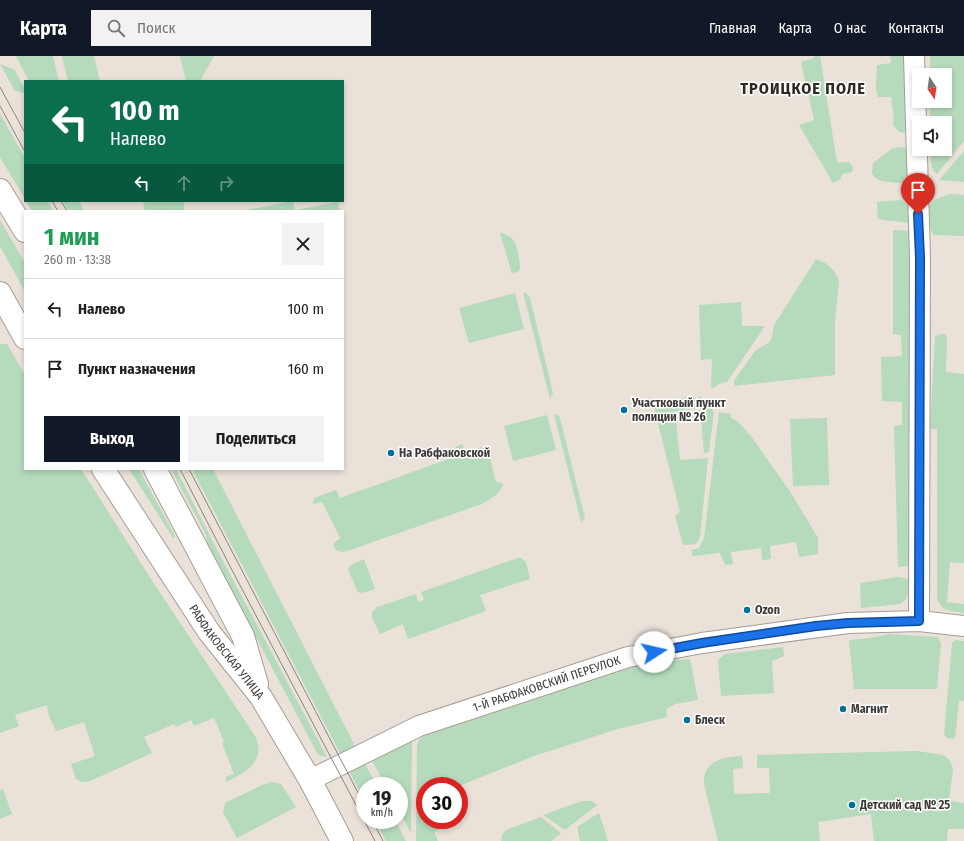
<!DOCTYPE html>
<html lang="ru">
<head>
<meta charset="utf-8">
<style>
	:root { --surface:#fff; --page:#f2f2f2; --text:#202124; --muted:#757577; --line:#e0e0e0; --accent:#111827 }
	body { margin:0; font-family:"Fira Sans Condensed",sans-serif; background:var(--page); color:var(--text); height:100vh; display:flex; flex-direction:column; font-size:15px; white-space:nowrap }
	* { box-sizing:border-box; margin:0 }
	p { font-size:13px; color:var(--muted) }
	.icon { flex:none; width:22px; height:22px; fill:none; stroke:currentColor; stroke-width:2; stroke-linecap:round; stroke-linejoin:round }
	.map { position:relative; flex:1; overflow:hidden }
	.details { position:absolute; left:24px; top:154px; width:320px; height:260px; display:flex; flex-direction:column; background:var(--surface); border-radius:0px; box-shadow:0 2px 6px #0003 }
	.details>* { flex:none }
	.banner { position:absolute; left:24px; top:24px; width:320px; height:122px; border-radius:0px; box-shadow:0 2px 6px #0003; background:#0b6e4f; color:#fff; overflow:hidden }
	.needle { width:26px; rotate:167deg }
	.fabs { position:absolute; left:912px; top:12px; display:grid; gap:8px }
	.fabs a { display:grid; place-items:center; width:40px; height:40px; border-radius:0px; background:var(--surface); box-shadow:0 2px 6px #0003; font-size:20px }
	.speed { position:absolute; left:356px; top:721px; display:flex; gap:8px; font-size:20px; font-weight:700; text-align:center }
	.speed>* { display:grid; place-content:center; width:52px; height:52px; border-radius:50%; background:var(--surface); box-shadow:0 2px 6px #0003; line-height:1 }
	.speed small { font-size:10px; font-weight:400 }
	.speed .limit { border:6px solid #d22; background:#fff; color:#111 }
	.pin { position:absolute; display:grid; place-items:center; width:34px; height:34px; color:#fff; margin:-41px -17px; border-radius:50% 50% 50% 0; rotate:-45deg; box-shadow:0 0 4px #0007 }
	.pin .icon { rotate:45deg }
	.me { position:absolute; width:44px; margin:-22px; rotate:80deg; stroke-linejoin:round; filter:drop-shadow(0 0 3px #0008) }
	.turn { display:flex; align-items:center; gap:14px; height:84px; padding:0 20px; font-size:18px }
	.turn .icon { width:52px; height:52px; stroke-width:2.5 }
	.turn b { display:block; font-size:28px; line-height:34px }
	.lanes { display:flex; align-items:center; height:38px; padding:0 20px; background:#0003; justify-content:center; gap:20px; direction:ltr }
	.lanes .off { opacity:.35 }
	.round { display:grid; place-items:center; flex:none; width:42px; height:42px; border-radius:0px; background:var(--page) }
	.summary { display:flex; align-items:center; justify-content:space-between; height:68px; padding:0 20px }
	h1 { font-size:24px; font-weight:700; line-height:30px; color:#1e9e55 }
	.action { display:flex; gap:8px; margin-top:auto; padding:8px 20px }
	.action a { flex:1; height:46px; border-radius:0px; background:var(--accent); color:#fff; font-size:16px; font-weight:700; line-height:46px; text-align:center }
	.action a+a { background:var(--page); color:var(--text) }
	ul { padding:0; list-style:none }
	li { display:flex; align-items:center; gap:12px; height:60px; padding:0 20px; border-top:1px solid var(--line) }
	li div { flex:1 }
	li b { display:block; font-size:15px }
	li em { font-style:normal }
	header { display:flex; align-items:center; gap:24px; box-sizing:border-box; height:56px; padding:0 20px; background:var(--accent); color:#fff }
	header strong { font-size:19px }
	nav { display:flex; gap:22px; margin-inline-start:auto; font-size:14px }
	.search { width:280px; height:36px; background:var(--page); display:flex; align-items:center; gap:10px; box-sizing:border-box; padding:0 14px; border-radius:0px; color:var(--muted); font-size:15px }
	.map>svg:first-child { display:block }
	.green { fill:#b5dabc }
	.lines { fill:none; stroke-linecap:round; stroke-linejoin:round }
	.minor-casing { stroke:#a69d96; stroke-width:22 }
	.major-casing { stroke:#a69d96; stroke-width:24 }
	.minor { stroke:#fff; stroke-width:20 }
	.major { stroke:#fff; stroke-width:22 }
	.tram { stroke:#8b8580; stroke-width:1 }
	.route-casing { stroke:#114b97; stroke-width:10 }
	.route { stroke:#1a73e8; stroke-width:7 }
	.poi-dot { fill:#01709c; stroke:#fff; stroke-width:1.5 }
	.labels { text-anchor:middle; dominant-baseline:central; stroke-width:3; stroke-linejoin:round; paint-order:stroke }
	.poi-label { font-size:12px; font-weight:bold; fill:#3e3a37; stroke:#fff; text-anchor:start }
	.street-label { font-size:12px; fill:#3e3a37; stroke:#fff }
	.district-label { font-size:16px; font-weight:bold; letter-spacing:1px; fill:#2f2922; stroke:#fff }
</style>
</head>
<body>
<header>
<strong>Карта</strong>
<div class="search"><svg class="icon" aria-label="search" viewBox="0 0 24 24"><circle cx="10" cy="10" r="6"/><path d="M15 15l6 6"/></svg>Поиск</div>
<nav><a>Главная</a><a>Карта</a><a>О нас</a><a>Контакты</a></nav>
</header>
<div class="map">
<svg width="964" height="785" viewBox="0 0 964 785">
	<rect width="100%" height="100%" fill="#eae1d9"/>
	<g class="green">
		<polygon points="16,0 53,0 59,25 29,25"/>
		<polygon points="62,0 94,0 100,25 68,25"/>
		<polygon points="180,0 214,0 200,25 186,25"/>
		<polygon points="814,0 820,0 837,107 849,106 853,111 852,116 842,118 841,123 833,127 799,69 814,64 801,6 814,2"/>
		<polygon points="890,0 906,0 907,75 904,77 899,76 893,69 894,63 891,41 878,41 876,32 877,9 891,7"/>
		<path d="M 930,0 L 964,0 L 964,85 L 937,118 C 929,112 931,102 931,93 L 945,93 L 945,67 L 930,67 L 930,45 L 945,45 L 945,19 L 930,19 Z"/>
		<polygon points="0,8 15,14 25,34 25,37 15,35"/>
		<polygon points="0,58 25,102 25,143 0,101"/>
		<polygon points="905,91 907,92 908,116 902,126 898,127 881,125 874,121 872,117 873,107 893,92"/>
		<polygon points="964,95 964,126 939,124"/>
		<path d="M 950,138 L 964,139 L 964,180 L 934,179 C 927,171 928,162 928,152 L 936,143 Z"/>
		<path d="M 900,144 C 910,149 909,157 909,167 L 878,163 L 877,146 Z"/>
		<polygon points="26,145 48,145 53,155 32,155"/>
		<polygon points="63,145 79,145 84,155 68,155"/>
		<polygon points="143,145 184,145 184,155 145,155"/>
		<polygon points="293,145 295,154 338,146 340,155 241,155"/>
		<polygon points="0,164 25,207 25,236 0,190"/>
		<polygon points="893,174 909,175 914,510 898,511 894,370 902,369 902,346 882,345 881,301 902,300 901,279 893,278"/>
		<path d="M 500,177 C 505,178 511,180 514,185 C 517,190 522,210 519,215 L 512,218 Z"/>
		<polygon points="816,203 827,208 834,215 839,225 835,265 835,319 735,330 734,325 755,295 770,286 772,280 774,269"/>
		<polygon points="523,236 527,238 530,242 553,337 550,343"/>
		<polygon points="515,237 524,273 469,287 459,252"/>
		<polygon points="741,246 742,270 765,270 727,326 719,328 712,333 711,328 712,303 701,304 699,249"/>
		<path d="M 941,278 L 945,278 L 947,282 L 946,316 L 964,318 L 964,507 L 950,506 L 947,546 L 964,548 L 964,557 C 951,555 941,556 937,541 L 937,373 L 930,373 L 935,280 Z"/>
		<path d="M 0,288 L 7,288 L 25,319 L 25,413 L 81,413 L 147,517 L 255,680 C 267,705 246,716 226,726 L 226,721 L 234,718 L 222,687 L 224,686 L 214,662 L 194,670 L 191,664 L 176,671 L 174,668 L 144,681 L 152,697 L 88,726 L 82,726 L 76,723 L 71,708 L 95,700 L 84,666 L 56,675 L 49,660 L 47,649 L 15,659 L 19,670 L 0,677 Z"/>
		<polygon points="694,340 695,353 675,355 680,404 708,402 700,481 696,488 683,489 675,460 680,456 653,347"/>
		<polygon points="699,340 700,340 714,356 709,396 704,397"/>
		<polygon points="719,356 731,358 731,362 737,365 751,380 791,437 818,482 818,498 799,501 796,486 770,490 771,503 762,504 761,492 731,496 733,508 725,509 720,497 693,500 691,494 699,492 704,482"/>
		<polygon points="554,358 558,359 560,362 585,462 581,466"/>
		<polygon points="547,359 556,394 513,405 504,370"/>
		<polygon points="827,362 829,429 793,430 790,363"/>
		<path d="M 462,388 L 466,397 L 481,391 L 488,394 L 496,426 L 503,427 C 502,437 490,443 482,448 L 347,495 L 342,496 L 336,494 L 333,488 L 340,482 L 322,446 L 313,448 L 313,445 L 314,442 L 336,434 L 340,442 L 443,405 L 458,400 L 455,391 Z"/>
		<polygon points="129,413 139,413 175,480 174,482 173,482"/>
		<polygon points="171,413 176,413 213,486 327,701 318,699 207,488 206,479"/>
		<polygon points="192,413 213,413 356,692 341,699"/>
		<polygon points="518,502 521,502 526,506 530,523 480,539 486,555 408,583 403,568 380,578 372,562 372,556 377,551 416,538 418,546 424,544 421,536"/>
		<path d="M 364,503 L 375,533 C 369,535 364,538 358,536 L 348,514 L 351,509 Z"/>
		<path d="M 898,521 L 908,523 C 908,533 910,543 900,548 L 861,552 L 860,527 Z"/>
		<polygon points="889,578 938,581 941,588 937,633 854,633 849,584 870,582"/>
		<polygon points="955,584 964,585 964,645 959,644 955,683 947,682 944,679 952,587"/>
		<polygon points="783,591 784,600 772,605 774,637 721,640 718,604 725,598"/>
		<polygon points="690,603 698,644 675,648 666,653 667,661 618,673 534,700 459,730 425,730 425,764 450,764 434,776 438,785 416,785 417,688 421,681 613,614 652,607"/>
		<polygon points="412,683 411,777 399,754 399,730 386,730 371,703"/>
		<path d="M 916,695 L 944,699 L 950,705 L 953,713 L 949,745 L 964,747 L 964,773 L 948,773 L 947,785 L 874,785 L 871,758 L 818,766 L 820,785 L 718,785 L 704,728 C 703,704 723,701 742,700 L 743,712 L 733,713 L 734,738 L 770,737 L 769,712 L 757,712 L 757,699 Z"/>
		<polygon points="364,706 377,730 365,730 365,745 348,713"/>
		<polygon points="272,726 281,728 296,751 237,782 223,756 225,747 262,729"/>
		<polygon points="3,733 12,758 0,763 0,734"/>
		<polygon points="582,745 592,745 597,749 565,774 543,759"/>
		<polygon points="599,757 608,785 580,785 577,771"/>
		<polygon points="541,761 561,777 551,785 501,785 502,779 506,774"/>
		<polygon points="375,764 395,764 406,785 386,785"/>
	</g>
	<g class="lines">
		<defs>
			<g id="minor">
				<polyline points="914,0 920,201 919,565"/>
				<path id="s1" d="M 310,724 L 419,670 L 628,601 L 702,587 L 848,567 L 919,565 L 964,570"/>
			</g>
			<g id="major">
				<polyline points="0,134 25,175"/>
				<polyline points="0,237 25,282"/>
				<path id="s2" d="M 103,413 L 209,576 L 261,641 L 310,724 L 342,785"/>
				<polyline points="155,413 243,580 257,628"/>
			</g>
		</defs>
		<use href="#minor" class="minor-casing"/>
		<use href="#major" class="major-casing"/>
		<use href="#minor" class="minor"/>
		<use href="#major" class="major"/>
		<g class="tram">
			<polyline points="0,31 25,77"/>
			<polyline points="0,50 25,96"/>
			<polyline points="52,145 58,155"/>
			<polyline points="61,145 67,155"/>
			<polyline points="180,413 233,516 375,785"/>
			<polyline points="189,413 365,750"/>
			<polyline points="372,764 383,785"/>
		</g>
	</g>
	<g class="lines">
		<defs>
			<polyline id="route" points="654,596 702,587 816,570 848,567 919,565 920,201 918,158"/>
		</defs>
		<use href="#route" class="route-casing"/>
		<use href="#route" class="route"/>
	</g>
	<g class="poi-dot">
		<circle cx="624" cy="354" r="4"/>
		<circle cx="391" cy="397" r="4"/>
		<circle cx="747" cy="554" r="4"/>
		<circle cx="843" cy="653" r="4"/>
		<circle cx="687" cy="664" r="4"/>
		<circle cx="852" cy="749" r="4"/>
	</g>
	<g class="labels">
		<g class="poi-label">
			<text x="632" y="347">Участковый пункт<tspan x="632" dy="14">полиции № 26</tspan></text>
			<text x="399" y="397">На Рабфаковской</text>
			<text x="755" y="554">Ozon</text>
			<text x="851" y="653">Магнит</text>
			<text x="695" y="664">Блеск</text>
			<text x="860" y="749">Детский сад № 25</text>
		</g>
		<g class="street-label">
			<text stroke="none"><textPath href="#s2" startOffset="221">РАБФАКОВСКАЯ УЛИЦА</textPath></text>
			<text stroke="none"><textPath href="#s1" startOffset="256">1-Й РАБФАКОВСКИЙ ПЕРЕУЛОК</textPath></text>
		</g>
		<g class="district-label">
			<text x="803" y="32">ТРОИЦКОЕ ПОЛЕ</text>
		</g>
	</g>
</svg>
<div class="fabs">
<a><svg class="needle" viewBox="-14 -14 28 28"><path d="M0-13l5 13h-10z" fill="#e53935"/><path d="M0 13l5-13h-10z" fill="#757577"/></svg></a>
<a><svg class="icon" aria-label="sound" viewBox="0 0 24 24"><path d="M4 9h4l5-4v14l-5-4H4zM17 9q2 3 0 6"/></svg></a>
</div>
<div class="speed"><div>19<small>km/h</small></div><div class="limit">30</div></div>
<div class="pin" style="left:918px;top:158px;background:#d93025"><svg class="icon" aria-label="arrive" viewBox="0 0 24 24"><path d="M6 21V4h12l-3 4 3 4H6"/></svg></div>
<svg class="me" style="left:654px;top:596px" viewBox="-20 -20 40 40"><circle r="19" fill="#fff"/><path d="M0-13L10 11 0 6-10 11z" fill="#1a73e8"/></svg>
<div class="banner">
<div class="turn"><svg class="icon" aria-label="left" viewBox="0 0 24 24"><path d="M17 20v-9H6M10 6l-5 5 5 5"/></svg><div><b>100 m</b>Налево</div></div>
<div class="lanes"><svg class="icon" aria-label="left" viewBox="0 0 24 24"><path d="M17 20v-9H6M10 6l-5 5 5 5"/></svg><svg class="icon off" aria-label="ahead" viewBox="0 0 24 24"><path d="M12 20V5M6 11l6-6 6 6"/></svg><svg class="icon off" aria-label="right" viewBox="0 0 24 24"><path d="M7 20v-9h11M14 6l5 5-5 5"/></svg></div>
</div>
<section class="details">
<div class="summary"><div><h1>1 мин</h1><p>260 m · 13:38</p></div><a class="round"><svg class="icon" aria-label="close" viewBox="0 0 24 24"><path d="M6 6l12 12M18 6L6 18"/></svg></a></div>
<ul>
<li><svg class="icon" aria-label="left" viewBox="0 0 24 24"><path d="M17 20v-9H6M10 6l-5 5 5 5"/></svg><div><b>Налево</b></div><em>100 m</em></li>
<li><svg class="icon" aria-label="arrive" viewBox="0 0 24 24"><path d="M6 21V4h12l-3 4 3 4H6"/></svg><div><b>Пункт назначения</b></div><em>160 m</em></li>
</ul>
<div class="action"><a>Выход</a><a>Поделиться</a></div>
</section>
</div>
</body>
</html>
